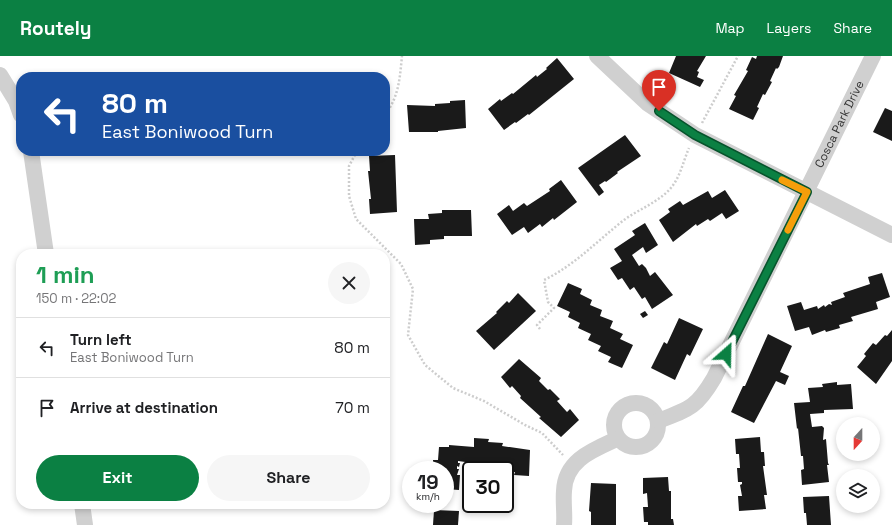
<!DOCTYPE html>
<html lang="en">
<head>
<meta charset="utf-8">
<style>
	:root { --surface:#fff; --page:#f6f6f6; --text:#202124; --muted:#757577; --line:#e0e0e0; --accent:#0b8043 }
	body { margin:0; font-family:"Space Grotesk",sans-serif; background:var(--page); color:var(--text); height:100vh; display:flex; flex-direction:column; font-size:15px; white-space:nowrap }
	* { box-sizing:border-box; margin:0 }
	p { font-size:13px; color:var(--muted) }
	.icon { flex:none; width:22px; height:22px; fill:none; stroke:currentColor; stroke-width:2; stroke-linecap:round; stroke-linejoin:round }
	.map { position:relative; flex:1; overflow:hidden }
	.details { position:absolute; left:16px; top:193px; width:374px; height:260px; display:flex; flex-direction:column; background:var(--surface); border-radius:16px; box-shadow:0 2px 6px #0003 }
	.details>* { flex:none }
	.top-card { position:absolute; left:16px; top:16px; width:374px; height:84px; border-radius:16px; box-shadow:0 2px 6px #0003; background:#1a4fa0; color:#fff; overflow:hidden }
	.needle { width:26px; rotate:201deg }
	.fabs { position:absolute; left:836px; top:361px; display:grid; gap:8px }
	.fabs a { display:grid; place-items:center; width:44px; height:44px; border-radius:50%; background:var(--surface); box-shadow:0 2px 6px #0003; font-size:20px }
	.speed { position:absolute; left:402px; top:405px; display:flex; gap:8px; font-size:20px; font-weight:700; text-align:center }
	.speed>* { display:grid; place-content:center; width:52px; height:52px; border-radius:50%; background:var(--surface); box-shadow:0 2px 6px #0003; line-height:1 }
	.speed small { font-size:10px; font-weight:400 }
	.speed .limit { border:2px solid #111; border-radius:6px; background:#fff; color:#111 }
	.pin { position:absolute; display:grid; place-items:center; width:34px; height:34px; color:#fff; margin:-41px -17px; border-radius:50% 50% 50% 0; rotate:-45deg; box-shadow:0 0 4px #0007 }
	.pin .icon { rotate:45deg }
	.me { position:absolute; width:44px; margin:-22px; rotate:25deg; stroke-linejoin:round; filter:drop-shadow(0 0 3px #0008) }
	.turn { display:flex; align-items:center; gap:14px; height:84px; padding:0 20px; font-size:18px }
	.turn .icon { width:52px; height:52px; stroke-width:2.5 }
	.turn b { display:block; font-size:28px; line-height:34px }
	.round { display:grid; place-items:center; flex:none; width:42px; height:42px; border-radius:21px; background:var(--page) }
	.overview { display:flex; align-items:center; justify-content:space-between; height:68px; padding:0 20px }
	h1 { font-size:24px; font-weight:800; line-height:30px; color:#1e9e55 }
	.action { display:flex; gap:8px; margin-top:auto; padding:8px 20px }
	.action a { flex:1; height:46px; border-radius:24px; background:var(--accent); color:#fff; font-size:16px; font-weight:800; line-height:46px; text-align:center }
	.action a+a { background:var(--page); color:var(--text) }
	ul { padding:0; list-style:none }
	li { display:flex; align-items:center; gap:12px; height:60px; padding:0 20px; border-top:1px solid var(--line) }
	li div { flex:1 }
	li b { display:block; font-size:15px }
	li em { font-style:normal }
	header { display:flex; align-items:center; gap:24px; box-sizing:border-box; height:56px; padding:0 20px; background:var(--accent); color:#fff }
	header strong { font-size:19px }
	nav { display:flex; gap:22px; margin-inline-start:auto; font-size:14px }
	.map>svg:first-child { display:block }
	.building { fill:#1a1a1a }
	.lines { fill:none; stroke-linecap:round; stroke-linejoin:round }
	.path { stroke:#cdcdcd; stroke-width:2.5; stroke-dasharray:2 2; stroke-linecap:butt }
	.minor { stroke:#d0d0d0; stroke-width:16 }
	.route-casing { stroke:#07532c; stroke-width:10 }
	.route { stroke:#0b8043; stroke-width:7 }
	.slow { stroke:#f59e0b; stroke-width:7 }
	.labels { text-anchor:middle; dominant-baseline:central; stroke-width:4; stroke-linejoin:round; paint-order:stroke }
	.street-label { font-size:12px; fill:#333; stroke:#fff }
</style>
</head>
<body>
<header>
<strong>Routely</strong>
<nav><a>Map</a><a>Layers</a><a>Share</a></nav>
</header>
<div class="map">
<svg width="892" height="469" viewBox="0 0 892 469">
	<rect width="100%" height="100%" fill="#fff"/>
	<g class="building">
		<polygon points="676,0 706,0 697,15 699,16 697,21 704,24 700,31 669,17"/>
		<polygon points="757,0 783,0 779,11 777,13 776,12 770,25 772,26 765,39 763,38 757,51 759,52 753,64 729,53 736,40 734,39 748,15 746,14 752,1 756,3"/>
		<polygon points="557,2 574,23 529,59 528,58 516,67 515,66 504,74 488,53 500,43 501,45 512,37 513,38 536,19 537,21 547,13 546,12"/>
		<polygon points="465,44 466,72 438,75 438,76 409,76 407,49 435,50 435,48 450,47 450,45"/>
		<polygon points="885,52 892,55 892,85 873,76"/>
		<polygon points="625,79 641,100 617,116 618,117 606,126 605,125 599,129 604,136 599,140 578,112"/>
		<polygon points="395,99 397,156 370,158 369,143 371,143 368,115 370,115 369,100"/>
		<polygon points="561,124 577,146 554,164 553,162 542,171 540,168 528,177 524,171 512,179 497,158 509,149 513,155 524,147 527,150 550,135 549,133"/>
		<polygon points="725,134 739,155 726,163 722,157 710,165 708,163 697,170 696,168 673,186 659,164 670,156 668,153 680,145 683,149 708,135 712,142"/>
		<polygon points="442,154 471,154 472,180 444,180 444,183 430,184 430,188 415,189 414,163 429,163 428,158 442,157"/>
		<polygon points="645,167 658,189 646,197 643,191 632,199 639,210 642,208 646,212 650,220 655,216 673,239 652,253 645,241 642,243 634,231 630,234 622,222 618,224 610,212 622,205 614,193 635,179 632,175"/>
		<polygon points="882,217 890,241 876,246 878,253 851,261 853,265 839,269 840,272 826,276 825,274 812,279 809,271 795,275 787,250 801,246 804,254 817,250 818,253 824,249 825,251 829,248 832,249 831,246 845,241 843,237 870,228 868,221"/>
		<polygon points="568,227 582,233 580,238 592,244 590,249 602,254 600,260 613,265 610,272 623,278 620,283 633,289 622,312 608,306 611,301 598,295 601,290 588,284 591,278 578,272 580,267 568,261 570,256 557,250"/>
		<polygon points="518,237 536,255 494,294 476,275 497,257 496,256 507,245 509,247"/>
		<polygon points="645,255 648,259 643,262 640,258"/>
		<polygon points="679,262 703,273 690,300 687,298 675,324 651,312 664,286 667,288"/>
		<polygon points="892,274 892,305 876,328 857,311 866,300 864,298 873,287 876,289 885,279 887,280"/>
		<polygon points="768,278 792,290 780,316 789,320 785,329 776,325 754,367 731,356 743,330 745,330"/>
		<polygon points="519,303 541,322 539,325 548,334 550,333 560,343 557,345 567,356 570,353 579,364 561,381 539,362 541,361 520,342 521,340 512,330 510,332 501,321"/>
		<polygon points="837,326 837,329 851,328 853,353 824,354 824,357 810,358 812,371 822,370 824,372 823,384 826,383 828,407 829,409 827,409 829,426 802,429 801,414 804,413 803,400 801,400 798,372 797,373 794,347 810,346 808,332 823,331 822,328"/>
		<polygon points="760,381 761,396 764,396 765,410 763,410 767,439 764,439 766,453 739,455 738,440 742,440 740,429 742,428 742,426 738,426 737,412 740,412 739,398 736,398 735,383"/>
		<polygon points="474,382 489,383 488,386 503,387 502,390 530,394 529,420 514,419 515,416 505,416 505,414 501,413 487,412 487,409 458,405 458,407 460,407 459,411 457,410 457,413 459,413 457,419 460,419 459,434 445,433 445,414 433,414 433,404 438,404 439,391 449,391 449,389 474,391"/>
		<polygon points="668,421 669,435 671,435 671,463 673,463 674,469 648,469 648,466 644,466 643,451 648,451 647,437 643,438 643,422"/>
		<polygon points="591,427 616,428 616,469 591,469 591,456 589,455"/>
		<polygon points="829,440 831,469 807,469 806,457 804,457 803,441"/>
		<polygon points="434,454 459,455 458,469 433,469"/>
	</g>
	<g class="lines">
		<g class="path">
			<path d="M 385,58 C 399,42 400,20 402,0"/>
			<polyline points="702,67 738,0"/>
			<polyline points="357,95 349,110 349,140 356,163 401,208 413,233 408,279 425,309 453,332 484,345 525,369 542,377 563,399"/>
			<path d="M 540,273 L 537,269 L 554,252 L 548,246 L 544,224 C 575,209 597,185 624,164 C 639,153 657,147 670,133 C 680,122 683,106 689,92"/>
		</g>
		<g class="minor">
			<polyline points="597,0 647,47 695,79 892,179"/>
			<polyline points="0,19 16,45 21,59"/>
			<polyline points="31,95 46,198"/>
			<circle cx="636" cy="369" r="22"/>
			<path id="s1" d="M 658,365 C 690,353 697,351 714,322 L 873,0"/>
			<polyline points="82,448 85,469"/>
			<path d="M 564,469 C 565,458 563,447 564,435 C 565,404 593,394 617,383"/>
		</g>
	</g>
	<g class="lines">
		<defs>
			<polyline id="route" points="659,55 695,79 807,136 726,298"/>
		</defs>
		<use href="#route" class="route-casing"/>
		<use href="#route" class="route"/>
		<polyline class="slow" points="782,124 807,136 788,174"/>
	</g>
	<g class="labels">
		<g class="street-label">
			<text stroke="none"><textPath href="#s1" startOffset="356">Cosca Park Drive</textPath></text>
		</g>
	</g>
</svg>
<div class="fabs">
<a><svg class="needle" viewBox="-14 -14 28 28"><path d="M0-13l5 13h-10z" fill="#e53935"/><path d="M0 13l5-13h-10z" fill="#757577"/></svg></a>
<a><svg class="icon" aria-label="layers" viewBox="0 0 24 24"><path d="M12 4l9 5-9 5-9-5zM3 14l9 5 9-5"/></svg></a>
</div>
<div class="speed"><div>19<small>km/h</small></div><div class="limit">30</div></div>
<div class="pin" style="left:659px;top:55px;background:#d93025"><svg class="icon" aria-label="arrive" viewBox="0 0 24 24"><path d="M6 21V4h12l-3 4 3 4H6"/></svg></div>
<svg class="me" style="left:726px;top:298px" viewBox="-20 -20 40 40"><path d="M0-17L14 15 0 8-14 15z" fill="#0b8043" stroke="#fff" stroke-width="4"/></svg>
<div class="top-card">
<div class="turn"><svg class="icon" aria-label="left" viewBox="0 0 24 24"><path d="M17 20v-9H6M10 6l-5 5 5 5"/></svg><div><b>80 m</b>East Boniwood Turn</div></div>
</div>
<section class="details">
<div class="overview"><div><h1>1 min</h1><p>150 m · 22:02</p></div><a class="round"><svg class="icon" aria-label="close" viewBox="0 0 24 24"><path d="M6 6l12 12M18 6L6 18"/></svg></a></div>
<ul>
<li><svg class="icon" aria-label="left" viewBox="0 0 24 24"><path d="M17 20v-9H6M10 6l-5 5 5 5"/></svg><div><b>Turn left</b><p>East Boniwood Turn</p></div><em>80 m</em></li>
<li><svg class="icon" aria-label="arrive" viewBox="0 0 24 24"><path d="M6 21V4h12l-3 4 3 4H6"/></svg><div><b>Arrive at destination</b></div><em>70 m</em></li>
</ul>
<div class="action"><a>Exit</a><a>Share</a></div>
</section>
</div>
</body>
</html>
